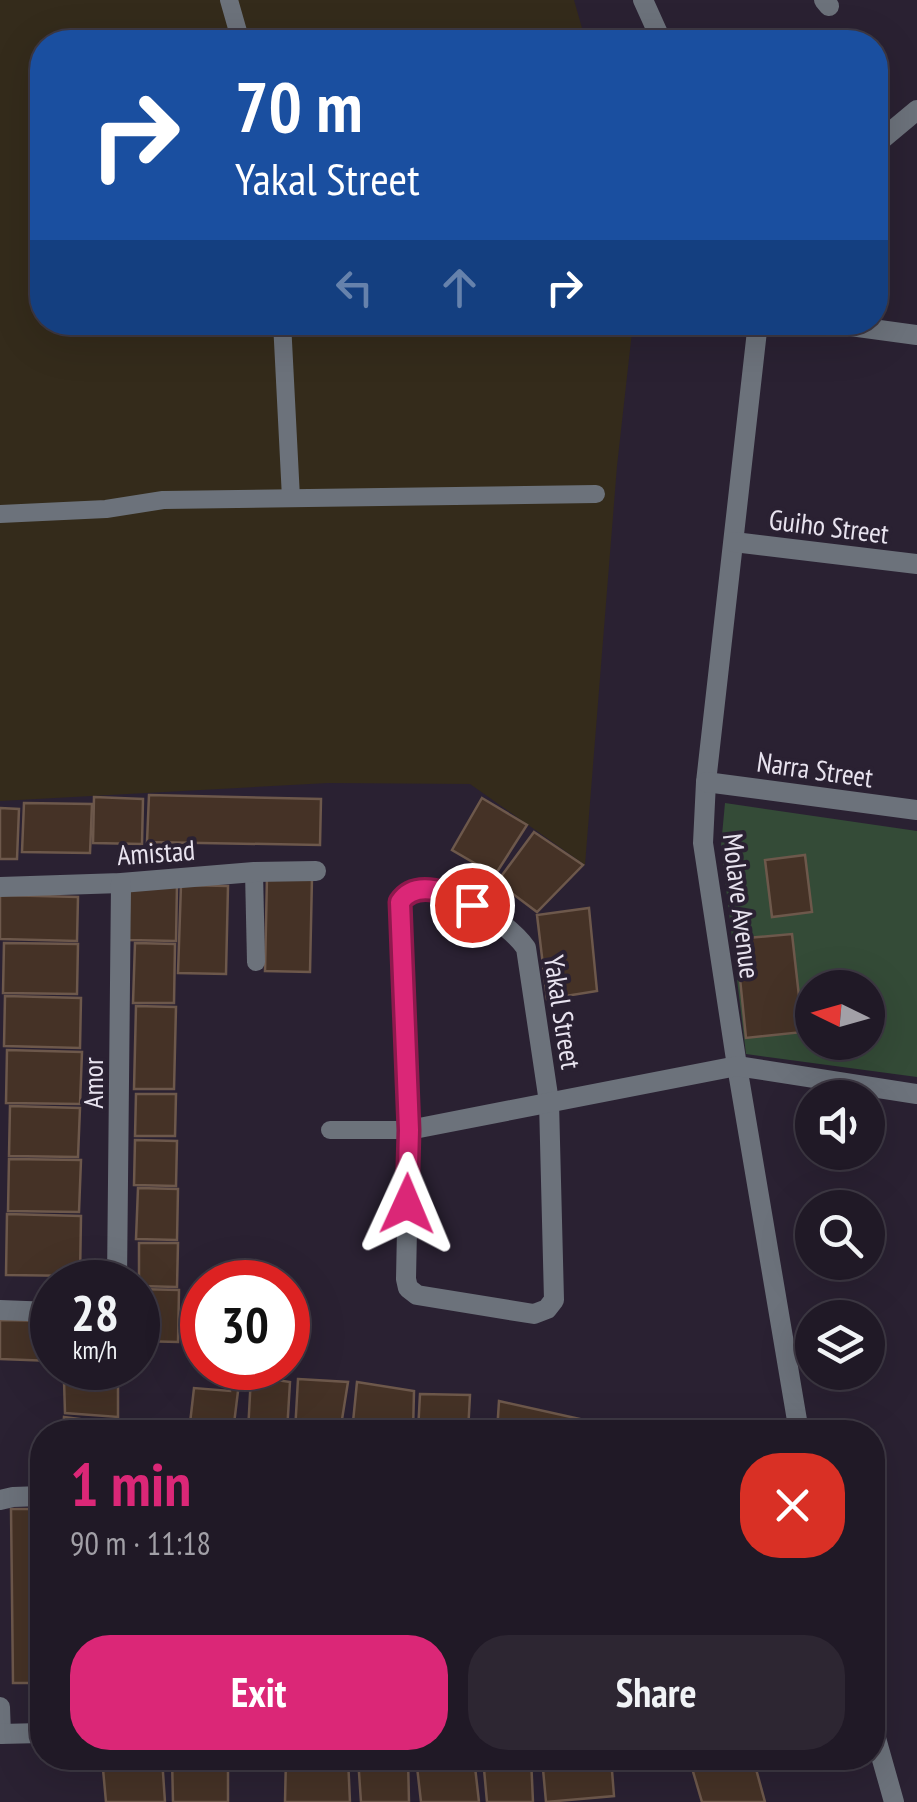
<!DOCTYPE html>
<html lang="en">
<head>
<meta charset="utf-8">
<style>
	:root { --surface:#201926; --page:#2d2632; --text:#f1f3f6; --muted:#a2a0a7; --line:#3d3843; --accent:#db2777 }
	body { margin:0; font-family:"PT Sans Narrow",sans-serif; background:var(--page); color:var(--text); height:100vh; display:flex; flex-direction:column; font-size:38px; white-space:nowrap }
	* { box-sizing:border-box; margin:0 }
	p { font-size:32px; color:var(--muted) }
	.icon { flex:none; width:55px; height:55px; fill:none; stroke:currentColor; stroke-width:2; stroke-linecap:round; stroke-linejoin:round }
	.map { position:relative; flex:1; overflow:hidden }
	.details { position:absolute; left:30px; top:1420px; width:855px; height:350px; display:flex; flex-direction:column; background:var(--surface); border-radius:40px; box-shadow:0 10px 40px #0002,0 0 0 2px var(--line) }
	.details>* { flex:none }
	.hud { position:absolute; left:30px; top:30px; width:858px; height:305px; border-radius:40px; box-shadow:0 10px 40px #0002,0 0 0 2px var(--line); background:#1a4fa0; color:#fff; overflow:hidden }
	.needle { width:65px; rotate:275deg }
	.fabs { position:absolute; left:795px; top:970px; display:grid; gap:20px }
	.fabs a { display:grid; place-items:center; width:90px; height:90px; border-radius:50%; background:var(--surface); box-shadow:0 10px 40px #0002,0 0 0 2px var(--line); font-size:50px }
	.speed { position:absolute; left:30px; top:1260px; display:flex; gap:20px; font-size:50px; font-weight:700; text-align:center }
	.speed>* { display:grid; place-content:center; width:130px; height:130px; border-radius:50%; background:var(--surface); box-shadow:0 10px 40px #0002,0 0 0 2px var(--line); line-height:1 }
	.speed small { font-size:25px; font-weight:400 }
	.speed .limit { border:15px solid #d22; background:#fff; color:#111 }
	.pin { position:absolute; display:grid; place-items:center; width:85px; height:85px; color:#fff; margin:-42px; border:5px solid #fff; border-radius:50%; box-shadow:0 2px 10px #0007 }
	.me { position:absolute; width:110px; margin:-55px; rotate:1deg; stroke-linejoin:round; filter:drop-shadow(0 0 8px #0008) }
	.turn { display:flex; align-items:center; gap:35px; height:210px; padding:0 40px; font-size:45px }
	.turn .icon { width:130px; height:130px; stroke-width:2.5 }
	.turn b { display:block; font-size:70px; line-height:85px }
	.lanes { display:flex; align-items:center; height:95px; padding:0 40px; background:#0003; justify-content:center; gap:50px; direction:ltr }
	.lanes .off { opacity:.35 }
	.round { display:grid; place-items:center; flex:none; width:105px; height:105px; border-radius:40px; background:var(--page) }
	.summary { display:flex; align-items:center; justify-content:space-between; height:170px; padding:0 40px }
	h1 { font-size:60px; font-weight:800; line-height:75px; color:var(--accent) }
	.action { display:flex; gap:20px; margin-top:auto; padding:20px 40px }
	.action a { flex:1; height:115px; border-radius:40px; background:var(--accent); color:#fff; font-size:40px; font-weight:800; line-height:115px; text-align:center }
	.action a+a { background:var(--page); color:var(--text) }
	.map>svg:first-child { display:block }
	.industrial { fill:#342b1b }
	.green { fill:#344b37; fill-rule:evenodd }
	.building { fill:#453226; stroke:#6d584b; stroke-width:2.5 }
	.lines { fill:none; stroke-linecap:round; stroke-linejoin:round }
	.lane { stroke:#6c727b; stroke-width:18 }
	.street { stroke:#6c727b; stroke-width:20 }
	.route-casing { stroke:#8e194d; stroke-width:25 }
	.route { stroke:#db2777; stroke-width:18 }
	.labels { text-anchor:middle; dominant-baseline:central; stroke-width:8; stroke-linejoin:round; paint-order:stroke }
	.street-label { font-size:28px; fill:#e8e3ef; stroke:#2a2132 }
</style>
</head>
<body>
<div class="map">
<svg width="917" height="1802" viewBox="0 0 917 1802">
	<rect width="100%" height="100%" fill="#2a2132"/>
	<polygon class="industrial" points="0,0 574,0 586,42 42,42 42,322 633,323 617,466 585,865 470,784 328,783 0,801"/>
	<path class="green" d="M 725,803 L 917,831 L 917,1077 L 746,1054 L 721,846 ZM 812,988 L 868,988 L 868,1042 L 812,1042 Z"/>
	<g class="building">
		<polygon points="149,795 321,799 320,845 147,842"/>
		<polygon points="94,797 143,799 142,844 93,843"/>
		<polygon points="482,798 527,825 495,875 452,850"/>
		<polygon points="24,803 92,804 90,853 22,852"/>
		<polygon points="0,808 19,809 17,859 0,859"/>
		<polygon points="534,832 583,865 537,912 497,882"/>
		<polygon points="805,855 812,912 772,917 765,860"/>
		<polygon points="267,876 312,877 310,972 265,971"/>
		<polygon points="130,883 177,884 176,941 128,940"/>
		<polygon points="181,885 228,886 226,974 178,973"/>
		<polygon points="0,895 78,897 77,941 0,939"/>
		<polygon points="589,908 597,991 547,999 537,915"/>
		<polygon points="792,934 803,1032 746,1038 736,939"/>
		<polygon points="4,943 78,944 77,994 3,993"/>
		<polygon points="135,943 175,944 174,1003 133,1003"/>
		<polygon points="5,996 81,998 80,1048 4,1046"/>
		<polygon points="136,1006 176,1007 174,1089 134,1089"/>
		<polygon points="7,1050 82,1052 80,1104 6,1103"/>
		<polygon points="136,1094 176,1094 175,1136 135,1136"/>
		<polygon points="10,1106 80,1108 78,1157 9,1156"/>
		<polygon points="135,1140 177,1141 176,1186 134,1185"/>
		<polygon points="9,1159 81,1160 79,1212 8,1211"/>
		<polygon points="138,1188 178,1189 177,1240 136,1239"/>
		<polygon points="7,1214 81,1216 80,1276 6,1275"/>
		<polygon points="139,1243 178,1243 177,1287 139,1286"/>
		<polygon points="138,1289 179,1290 178,1342 138,1341"/>
		<polygon points="0,1320 52,1321 52,1361 0,1359"/>
		<polygon points="118,1373 118,1417 65,1413 64,1380"/>
		<polygon points="229,1374 240,1375 233,1432 189,1432 194,1388 230,1391"/>
		<polygon points="251,1376 290,1382 287,1432 248,1432"/>
		<polygon points="298,1379 348,1382 340,1432 295,1432"/>
		<polygon points="357,1382 414,1391 413,1432 352,1432"/>
		<polygon points="420,1394 470,1395 468,1432 418,1432"/>
		<polygon points="499,1401 611,1426 609,1432 497,1432"/>
		<polygon points="64,1417 119,1424 118,1432 63,1432"/>
		<polygon points="11,1509 42,1509 42,1683 13,1683"/>
		<polygon points="102,1758 162,1758 165,1802 106,1802"/>
		<polygon points="172,1758 228,1758 228,1802 173,1802"/>
		<polygon points="286,1758 348,1758 350,1802 285,1802"/>
		<polygon points="358,1758 408,1758 409,1802 361,1802"/>
		<polygon points="416,1758 474,1758 479,1802 421,1802"/>
		<polygon points="483,1758 531,1758 533,1802 487,1802"/>
		<polygon points="542,1758 611,1758 614,1796 546,1802"/>
		<polygon points="689,1758 753,1758 765,1802 702,1802"/>
	</g>
	<g class="lines">
		<g class="lane">
			<polyline points="229,0 241,42"/>
			<polyline points="282,322 291,498"/>
			<polyline points="0,514 106,509 163,500 596,494"/>
			<polyline points="254,872 256,962"/>
			<polyline points="330,1130 409,1130"/>
		</g>
		<g class="street">
			<polyline points="643,0 662,42"/>
			<polyline points="824,0 829,6"/>
			<polyline points="875,145 917,110"/>
			<polyline points="758,322 706,782 703,843 737,1066 799,1432"/>
			<polyline points="821,322 917,335"/>
			<polyline points="734,542 917,564"/>
			<polyline points="706,782 917,810"/>
			<polyline points="0,887 121,883 254,872 316,871"/>
			<path d="M 417,889 C 428,891 441,891 451,894 C 473,901 513,929 526,948 L 549,1102 L 554,1300 L 547,1309 L 534,1314 L 417,1295 L 408,1288 L 406,1279 L 409,1130 L 400,902 L 404,895 Z"/>
			<polyline points="409,1130 737,1066 917,1094"/>
			<polyline points="117,1282 121,883"/>
			<polyline points="0,1310 52,1312"/>
			<polyline points="0,1500 13,1497 42,1496"/>
			<polyline points="0,1707 1,1734"/>
			<polyline points="872,1724 894,1802"/>
			<polyline points="0,1734 42,1733"/>
		</g>
	</g>
	<g class="lines">
		<defs>
			<path id="route" d="M 407,1204 L 409,1130 L 400,902 C 416,878 452,894 472,905"/>
		</defs>
		<use href="#route" class="route-casing"/>
		<use href="#route" class="route"/>
	</g>
	<g class="labels">
		<g class="street-label">
			<text transform="translate(829 526) rotate(7)">Guiho Street</text>
			<text transform="translate(815 769) rotate(8)">Narra Street</text>
			<text transform="translate(156 852) rotate(-4)">Amistad</text>
			<text transform="translate(742 906) rotate(83)">Molave Avenue</text>
			<text transform="translate(563 1012) rotate(81)">Yakal Street</text>
			<text transform="translate(92 1083) rotate(-90)">Amor</text>
		</g>
	</g>
</svg>
<div class="fabs">
<a><svg class="needle" viewBox="-14 -14 28 28"><path d="M0-13l5 13h-10z" fill="#e53935"/><path d="M0 13l5-13h-10z" fill="#a2a0a7"/></svg></a>
<a><svg class="icon" aria-label="sound" viewBox="0 0 24 24"><path d="M4 9h4l5-4v14l-5-4H4zM17 9q2 3 0 6"/></svg></a>
<a><svg class="icon" aria-label="search" viewBox="0 0 24 24"><circle cx="10" cy="10" r="6"/><path d="M15 15l6 6"/></svg></a>
<a><svg class="icon" aria-label="layers" viewBox="0 0 24 24"><path d="M12 4l9 5-9 5-9-5zM3 14l9 5 9-5"/></svg></a>
</div>
<div class="speed"><div>28<small>km/h</small></div><div class="limit">30</div></div>
<div class="pin" style="left:472px;top:905px;background:#d93025"><svg class="icon" aria-label="arrive" viewBox="0 0 24 24"><path d="M6 21V4h12l-3 4 3 4H6"/></svg></div>
<svg class="me" style="left:407px;top:1204px" viewBox="-20 -20 40 40"><path d="M0-17L14 15 0 8-14 15z" fill="#db2777" stroke="#fff" stroke-width="4"/></svg>
<div class="hud">
<div class="turn"><svg class="icon" aria-label="right" viewBox="0 0 24 24"><path d="M7 20v-9h11M14 6l5 5-5 5"/></svg><div><b>70 m</b>Yakal Street</div></div>
<div class="lanes"><svg class="icon off" aria-label="left" viewBox="0 0 24 24"><path d="M17 20v-9H6M10 6l-5 5 5 5"/></svg><svg class="icon off" aria-label="ahead" viewBox="0 0 24 24"><path d="M12 20V5M6 11l6-6 6 6"/></svg><svg class="icon" aria-label="right" viewBox="0 0 24 24"><path d="M7 20v-9h11M14 6l5 5-5 5"/></svg></div>
</div>
<section class="details">
<div class="summary"><div><h1>1 min</h1><p>90 m · 11:18</p></div><a class="round" style="background:#d93025;color:#fff"><svg class="icon" aria-label="close" viewBox="0 0 24 24"><path d="M6 6l12 12M18 6L6 18"/></svg></a></div>
<div class="action"><a>Exit</a><a>Share</a></div>
</section>
</div>
</body>
</html>
